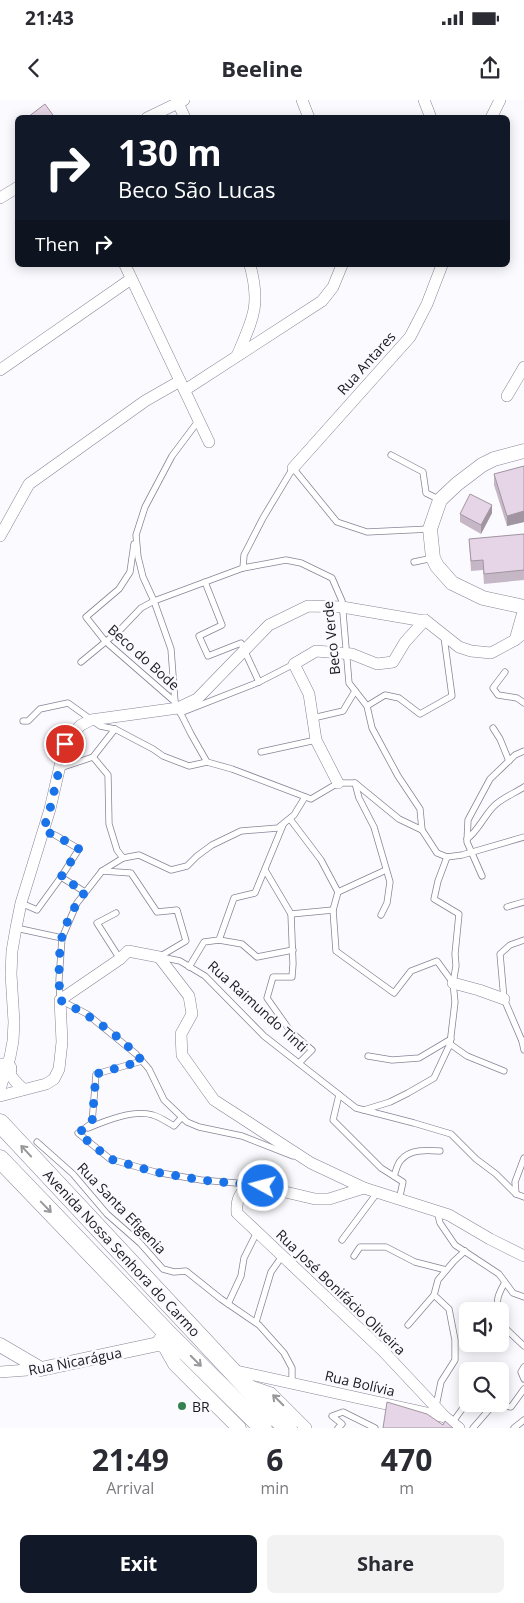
<!DOCTYPE html>
<html lang="en">
<head>
<meta charset="utf-8">
<style>
	:root { --surface:#fff; --page:#f2f2f3; --text:#2b2b33; --muted:#7c7c81; --accent:#111827 }
	body { margin:0; font-family:"Open Sans",sans-serif; background:var(--page); color:var(--text); height:100vh; display:flex; flex-direction:column; font-size:19px; white-space:nowrap }
	* { box-sizing:border-box; margin:0 }
	p { font-size:16px; color:var(--muted) }
	.icon { flex:none; width:28px; height:28px; fill:none; stroke:currentColor; stroke-width:2; stroke-linecap:round; stroke-linejoin:round }
	.map { position:relative; height:1328px; overflow:hidden }
	.sheet { display:flex; flex-direction:column; background:var(--surface); flex:1 }
	.sheet>* { flex:none }
	.hud { position:absolute; left:15px; top:15px; width:495px; height:152px; border-radius:8px; box-shadow:0 2px 12px #0003; background:#111827; color:#fff; overflow:hidden }
	.tools { position:absolute; left:459px; top:1202px; display:grid; gap:10px }
	.tools a { display:grid; place-items:center; width:50px; height:50px; border-radius:8px; background:var(--surface); box-shadow:0 2px 12px #0003; font-size:25px }
	.pin { position:absolute; display:grid; place-items:center; width:42px; height:42px; color:#fff; margin:-21px; border:2px solid #fff; border-radius:50%; box-shadow:0 1px 5px #0007 }
	.me { position:absolute; width:55px; margin:-28px; rotate:277deg; stroke-linejoin:round; filter:drop-shadow(0 0 4px #0008) }
	.turn { display:flex; align-items:center; gap:18px; height:105px; padding:0 20px; font-size:22px }
	.turn .icon { width:65px; height:65px; stroke-width:2.5 }
	.turn b { display:block; font-size:35px; line-height:42px }
	.then { display:flex; align-items:center; height:48px; padding:0 20px; background:#0003; gap:10px; font-size:19px }
	.eta { display:flex; justify-content:space-evenly; align-items:center; height:85px; text-align:center }
	.eta b { font-size:30px; font-weight:700; line-height:35px }
	.cta { display:flex; gap:10px; margin-top:auto; padding:10px 20px }
	.cta a { flex:1; height:58px; border-radius:8px; background:var(--accent); color:#fff; font-size:20px; font-weight:700; line-height:58px; text-align:center }
	.cta a+a { background:var(--page); color:var(--text) }
	.status { display:flex; justify-content:space-between; align-items:center; height:35px; padding:0 25px; background:var(--surface); direction:ltr }
	.status svg { height:14px; fill:currentColor }
	header { display:flex; justify-content:space-between; align-items:center; height:65px; padding:0 20px; background:var(--surface); font-size:22px; font-weight:700 }
	.map>svg:first-child { display:block }
	.lines { fill:none; stroke-linecap:round; stroke-linejoin:round }
	.service-casing { stroke:#898497; stroke-width:7 }
	.minor-casing { stroke:#898497; stroke-width:12 }
	.tertiary-casing { stroke:#898497; stroke-width:15 }
	.primary-casing { stroke:#898497; stroke-width:19 }
	.motorway-casing { stroke:#898497; stroke-width:22 }
	.service { stroke:#fff; stroke-width:5.5 }
	.minor { stroke:#fff; stroke-width:11 }
	.tertiary { stroke:#fff; stroke-width:14 }
	.primary { stroke:#fff; stroke-width:18 }
	.motorway { stroke:#fff; stroke-width:21 }
	.wall { fill:#c6b7c6 }
	.shaded-wall { fill:#a195a1 }
	.building { fill:#e6d5e6; stroke:#a195a1 }
	.oneway { stroke:#99989b }
	.route { stroke:#1a73e8; stroke-width:9; stroke-dasharray:0 16.2 }
	.poi-dot { fill:#358251; stroke:#fbfafe; stroke-width:2 }
	.labels { text-anchor:middle; dominant-baseline:central; stroke-width:5; stroke-linejoin:round; paint-order:stroke }
	.street-label { font-size:14px; fill:#1c1a21; stroke:#fbfafe }
	.poi-label { font-size:14px; fill:#1c1a21; stroke:#fbfafe; text-anchor:start }
</style>
</head>
<body>
<div class="status"><b>21:43</b><svg viewBox="0 0 49 12"><path d="M0 12V9h3v3zM5 12V6h3v6zM10 12V3h3v9zM15 12V0h3v12zM26 1h20v11H26zM47 4h2v5h-2z"/></svg></div>
<header><svg class="icon" aria-label="back" viewBox="0 0 24 24"><path d="M15 5l-7 7 7 7"/></svg>Beeline<svg class="icon" aria-label="share" viewBox="0 0 24 24"><path d="M12 15V3M7 8l5-5 5 5M5 13v7h14v-7"/></svg></header>
<div class="map">
<svg width="524" height="1328" viewBox="0 0 524 1328">
	<rect width="100%" height="100%" fill="#fbfafe"/>
	<g class="lines">
		<defs>
			<g id="service">
				<polyline points="199,320 172,356 145,407 136,435 138,457 143,477 154,501 171,549 175,602 191,634 207,662 232,669 311,699 338,683 355,683 399,719 422,730 437,753 447,757 462,755 524,737"/>
				<polyline points="391,355 423,372 426,393 440,400"/>
				<polyline points="134,444 130,472 119,489 86,517 105,541 175,602"/>
				<polyline points="414,462 433,458"/>
				<polyline points="243,468 286,460 301,463 332,478 342,501 349,583 367,606 372,628 398,676 420,709 422,730"/>
				<polyline points="205,482 222,525 199,536 208,556 241,543 259,582"/>
				<polyline points="81,562 121,529 141,508 154,501 243,468 244,455 263,418 293,368 337,422 367,432 430,429"/>
				<polyline points="505,572 493,588 498,595 517,598 524,603"/>
				<polyline points="367,606 385,595 399,598 420,614 452,596 444,537"/>
				<polyline points="180,613 259,582 294,564"/>
				<polyline points="313,618 343,611 355,591"/>
				<polyline points="23,621 28,621 40,609 68,603 100,626 115,629 153,649 163,656 189,666 207,662"/>
				<polyline points="493,628 500,639 509,661"/>
				<polyline points="261,652 316,640"/>
				<polyline points="93,657 108,675 109,724 117,750 123,758"/>
				<polyline points="60,668 93,657 115,629"/>
				<polyline points="355,683 359,698 374,727 390,782 387,803 381,815"/>
				<polyline points="290,719 321,760 338,792 333,810 336,851 394,893 411,871 437,861 453,883"/>
				<polyline points="43,731 55,735 79,749 61,777"/>
				<path d="M 467,739 C 478,731 484,716 494,706 C 502,698 515,693 524,687"/>
				<polyline points="265,770 291,814 293,864 292,877 273,877 267,898 291,932 312,950 299,963"/>
				<polyline points="102,771 131,773 157,812 177,810 186,841 159,857"/>
				<polyline points="482,776 467,742 468,720 490,679 515,655 524,651"/>
				<polyline points="338,792 386,770"/>
				<polyline points="21,803 37,810 61,777 85,792"/>
				<polyline points="507,807 524,802"/>
				<polyline points="116,813 97,823 120,859"/>
				<polyline points="291,814 333,810"/>
				<polyline points="16,828 62,838"/>
				<polyline points="219,840 242,844 257,857 293,850"/>
				<polyline points="524,840 510,845 500,854 504,899 522,941 524,940"/>
				<polyline points="161,857 180,861 205,876 264,936 356,1008 414,1023 451,1034 476,1059 496,1074 516,1094 524,1097"/>
				<polyline points="189,867 204,842 219,840 234,798 255,793 283,725"/>
				<polyline points="522,941 524,950"/>
				<polyline points="450,944 467,956 504,971"/>
				<polyline points="368,956 392,960 419,958 451,939"/>
				<polyline points="142,961 96,974 92,1023 78,1033 110,1059 155,1072 201,1080 248,1084"/>
				<polyline points="339,995 333,1020 381,1068 403,1082 399,1100"/>
				<polyline points="364,1010 390,1002 408,993 434,978 450,944 455,902 453,883 456,866 455,854 459,814 434,799 438,781 447,757"/>
				<path d="M 88,1028 C 105,1021 134,1009 153,1015 C 160,1017 167,1022 174,1026 L 182,1017"/>
				<polyline points="37,1042 73,1074 107,1114 140,1143 163,1169 174,1172 186,1171 221,1199 259,1225 284,1253 292,1268 292,1283"/>
				<polyline points="293,1056 242,1036 199,1027 187,1022 164,1000 149,969 136,954 87,914 60,900 59,880 62,838 77,803 102,771 123,758 139,755 171,770 187,766 197,756 212,745 241,731 278,728 294,715 305,697"/>
				<path d="M 394,1076 C 396,1071 397,1064 401,1060 C 410,1049 427,1050 440,1051"/>
				<polyline points="516,1094 515,1082 524,1058"/>
				<polyline points="437,1111 440,1123 455,1145 499,1174 513,1193 524,1197"/>
				<polyline points="342,1140 377,1093"/>
				<polyline points="354,1156 360,1147 386,1147 415,1162 446,1170"/>
				<polyline points="434,1195 449,1209 455,1240 455,1260 441,1282 436,1306"/>
				<polyline points="228,1204 241,1176 244,1158 257,1132"/>
				<path d="M 499,1211 C 495,1201 499,1193 504,1184"/>
				<polyline points="500,1214 505,1228 524,1246"/>
				<polyline points="256,1222 271,1172 283,1155"/>
				<polyline points="408,1225 434,1195 438,1180 454,1161 465,1151"/>
				<polyline points="524,1267 521,1272 524,1279"/>
				<polyline points="452,1323 468,1301"/>
				<polyline points="338,1328 342,1324 332,1316 343,1312 375,1328"/>
				<polyline points="473,1328 494,1304 511,1307 524,1289"/>
				<polyline points="514,1328 524,1320"/>
			</g>
			<g id="minor">
				<polyline points="302,0 309,18"/>
				<polyline points="424,0 431,18"/>
				<polyline points="178,3 185,18"/>
				<polyline points="147,18 184,0"/>
				<polyline points="491,18 500,0"/>
				<polyline points="0,98 18,87"/>
				<polyline points="125,165 209,342"/>
				<path d="M 237,256 C 253,218 261,206 250,165"/>
				<polyline points="0,270 131,179"/>
				<polyline points="185,290 322,201 333,187 342,165"/>
				<polyline points="507,296 524,267"/>
				<polyline points="293,368 410,237 427,204 442,165"/>
				<polyline points="0,436 29,384 145,301 180,281"/>
				<polyline points="515,540 523,512"/>
				<polyline points="338,683 316,640 309,594 294,564 316,551 352,554 377,564 393,562 405,542 425,520"/>
				<polyline points="453,883 479,890 504,899"/>
				<polyline points="6,969 15,981 23,989"/>
				<polyline points="0,989 10,957 13,941 14,922 11,874 12,851 16,828 21,803 50,709 65,644 72,634 81,625 91,620 178,608 197,599 269,525 308,506 342,507 418,520 425,520 459,547 471,551 491,553 515,540 524,533"/>
				<polyline points="0,996 46,984 54,979 59,969 62,942 60,900 120,859 128,851 159,857 189,896 192,914 181,934 182,955 214,1000 311,1063 364,1088 449,1115 490,1139 524,1156"/>
				<path d="M 364,1088 L 329,1099 L 315,1099 L 251,1084 C 240,1093 236,1098 237,1113 L 383,1251 L 445,1317"/>
				<polyline points="232,1270 445,1317 459,1328"/>
				<polyline points="0,1272 41,1269"/>
				<polyline points="248,1285 271,1293 306,1328"/>
			</g>
			<g id="tertiary">
				<polyline points="520,506 483,498 452,483 437,466 433,458 430,429 440,400 457,384 482,365 494,359 524,351"/>
				<polyline points="161,1239 175,1264 239,1328"/>
				<polyline points="0,1245 41,1269 158,1244 166,1246"/>
			</g>
			<g id="primary">
				<polyline points="0,1023 272,1314 288,1328"/>
				<polyline points="0,1059 170,1236 263,1328"/>
			</g>
			<polyline id="motorway" points="0,969 6,969"/>
		</defs>
		<use href="#service" class="service-casing"/>
		<use href="#minor" class="minor-casing"/>
		<use href="#tertiary" class="tertiary-casing"/>
		<use href="#primary" class="primary-casing"/>
		<use href="#motorway" class="motorway-casing"/>
		<use href="#service" class="service"/>
		<use href="#minor" class="minor"/>
		<use href="#tertiary" class="tertiary"/>
		<use href="#primary" class="primary"/>
		<use href="#motorway" class="motorway"/>
	</g>
	<g class="wall">
		<polygon points="524,366 524,422 507,426 494,385 494,374"/>
		<polygon points="492,413 481,434 460,422 460,414"/>
		<polygon points="524,434 524,480 484,484 483,470 471,471 469,439"/>
	</g>
	<g class="shaded-wall">
		<polygon points="492,405 492,413 481,434 481,425"/>
		<polygon points="524,411 524,422 507,426 507,416"/>
	</g>
	<g class="building">
		<polygon points="45,4 55,18 29,18 28,17"/>
		<polygon points="524,366 524,411 507,416 494,374"/>
		<polygon points="470,394 492,405 481,425 460,414"/>
		<polygon points="524,434 524,470 484,474 483,460 471,461 469,439"/>
		<polygon points="387,1302 427,1314 443,1325 445,1321 453,1328 383,1328"/>
	</g>
	<defs><path id="oneway-shaft" d="M-6 0H5M1.5-3L5.5 0L1.5 3" fill="none" stroke-width="1.6" stroke-linecap="round" stroke-linejoin="round" transform="scale(1.25)"/></defs>
	<g class="oneway">
		<use href="#oneway-shaft" transform="translate(26 1051) rotate(-133)"/>
		<use href="#oneway-shaft" transform="translate(46 1107) rotate(46)"/>
		<use href="#oneway-shaft" transform="translate(196 1261) rotate(45)"/>
		<use href="#oneway-shaft" transform="translate(278 1300) rotate(-135)"/>
	</g>
	<g class="lines">
		<path class="route" d="M 65,644 L 50,709 L 43,731 L 55,735 L 79,749 L 61,777 L 85,792 C 75,805 66,822 62,837 C 58,854 59,883 60,900 C 89,915 121,936 142,961 L 96,974 L 92,1023 L 78,1033 L 110,1059 L 155,1072 L 201,1080 L 263,1086"/>
	</g>
	<circle class="poi-dot" cx="182" cy="1306" r="5"/>
	<g class="labels">
		<g class="street-label">
			<text transform="translate(366 263) rotate(-48)">Rua Antares</text>
			<text transform="translate(331 538) rotate(-96)">Beco Verde</text>
			<text transform="translate(144 557) rotate(42)">Beco do Bode</text>
			<text transform="translate(258 906) rotate(42)">Rua Raimundo Tinti</text>
			<text transform="translate(122 1108) rotate(46)">Rua Santa Efigenia</text>
			<text transform="translate(122 1153) rotate(47)">Avenida Nossa Senhora do Carmo</text>
			<text transform="translate(341 1192) rotate(44)">Rua José Bonifácio Oliveira</text>
			<text transform="translate(75 1261) rotate(-11)">Rua Nicarágua</text>
			<text transform="translate(360 1283) rotate(13)">Rua Bolívia</text>
		</g>
		<g class="poi-label">
			<text x="192" y="1306">BR</text>
		</g>
	</g>
</svg>
<div class="tools">
<a><svg class="icon" aria-label="sound" viewBox="0 0 24 24"><path d="M4 9h4l5-4v14l-5-4H4zM17 9q2 3 0 6"/></svg></a>
<a><svg class="icon" aria-label="search" viewBox="0 0 24 24"><circle cx="10" cy="10" r="6"/><path d="M15 15l6 6"/></svg></a>
</div>
<div class="pin" style="left:65px;top:644px;background:#d93025"><svg class="icon" aria-label="arrive" viewBox="0 0 24 24"><path d="M6 21V4h12l-3 4 3 4H6"/></svg></div>
<svg class="me" style="left:263px;top:1086px" viewBox="-20 -20 40 40"><circle r="17" fill="#1a73e8" stroke="#fff" stroke-width="3"/><path d="M0-11L8 9 0 5-8 9z" fill="#fff"/></svg>
<div class="hud">
<div class="turn"><svg class="icon" aria-label="right" viewBox="0 0 24 24"><path d="M7 20v-9h11M14 6l5 5-5 5"/></svg><div><b>130 m</b>Beco São Lucas</div></div>
<div class="then">Then<svg class="icon" aria-label="right" viewBox="0 0 24 24"><path d="M7 20v-9h11M14 6l5 5-5 5"/></svg></div>
</div>
</div>
<section class="sheet">
<div class="eta">
<div><b>21:49</b><p>Arrival</p></div>
<div><b>6</b><p>min</p></div>
<div><b>470</b><p>m</p></div>
</div>
<div class="cta"><a>Exit</a><a>Share</a></div>
</section>
</body>
</html>
